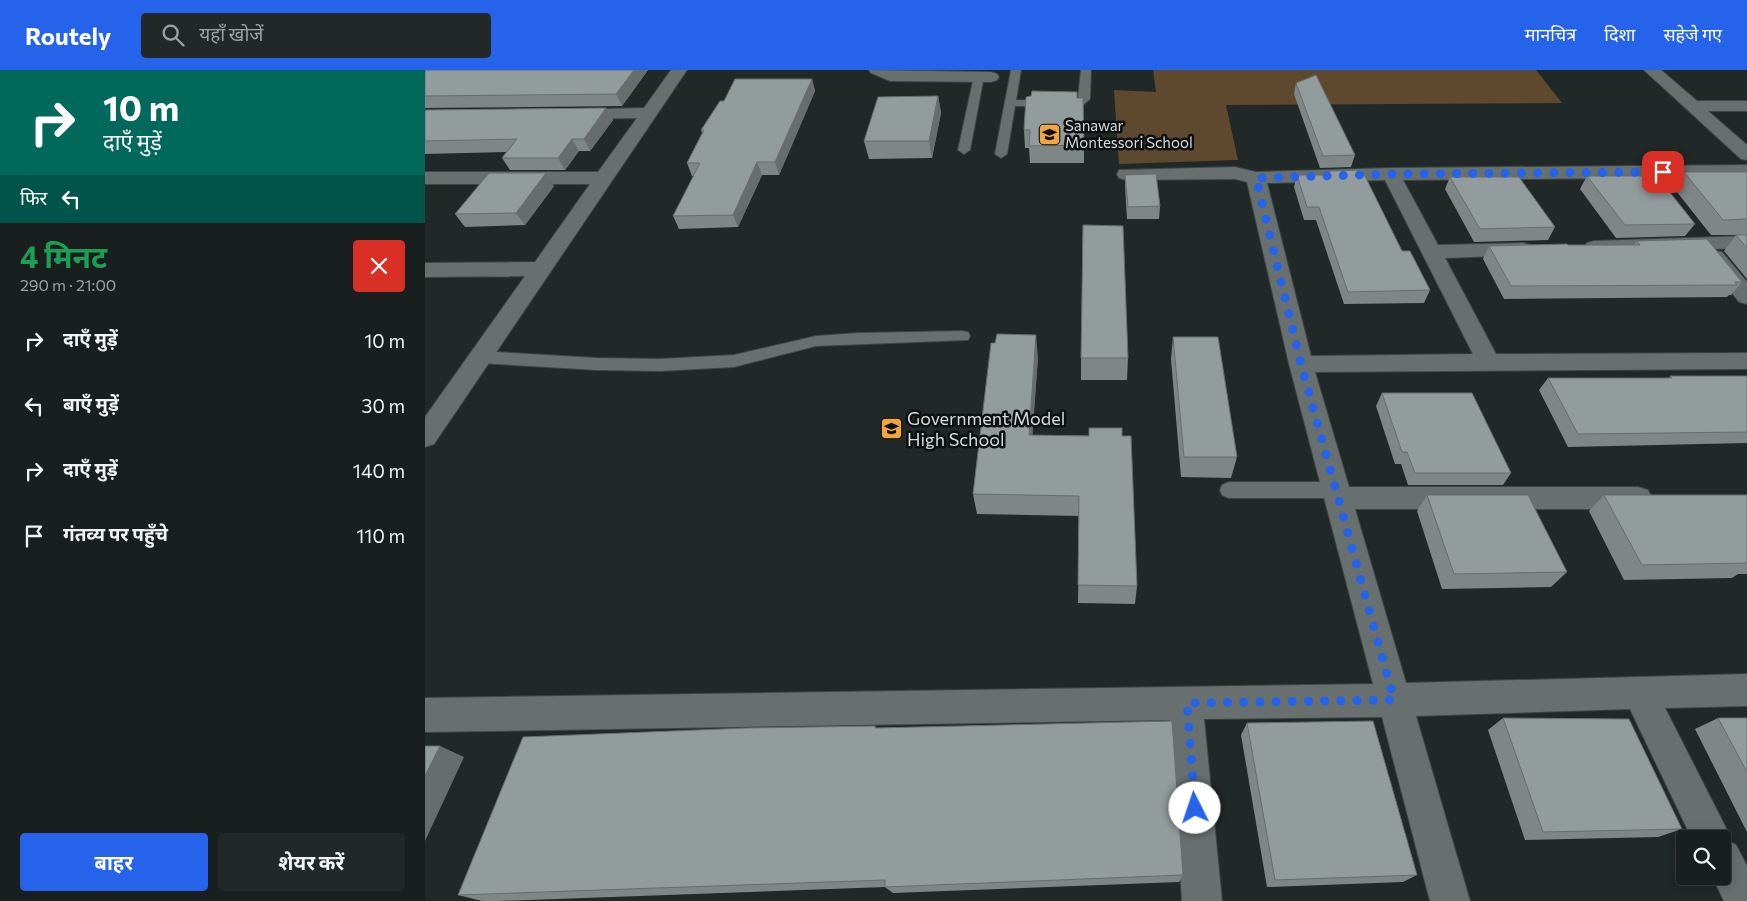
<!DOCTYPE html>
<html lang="hi">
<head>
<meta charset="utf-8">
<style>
	:root { --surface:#191e1e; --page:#222727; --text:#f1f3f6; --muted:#9fa2a4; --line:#373c3c; --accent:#2563eb }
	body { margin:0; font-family:Commissioner,"Noto Sans Devanagari",sans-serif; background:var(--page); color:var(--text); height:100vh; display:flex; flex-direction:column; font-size:19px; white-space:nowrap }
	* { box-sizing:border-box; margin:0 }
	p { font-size:16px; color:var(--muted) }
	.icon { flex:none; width:28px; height:28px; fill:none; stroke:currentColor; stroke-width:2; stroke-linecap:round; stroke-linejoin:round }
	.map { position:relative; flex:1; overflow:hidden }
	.details { display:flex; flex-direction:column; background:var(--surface); width:425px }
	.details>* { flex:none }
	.hud { background:#00695c; color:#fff; overflow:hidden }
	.controls { position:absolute; left:1251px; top:760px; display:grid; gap:10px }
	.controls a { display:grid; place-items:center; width:55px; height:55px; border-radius:5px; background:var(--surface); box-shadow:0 2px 12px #0003,0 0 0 1px var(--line); font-size:25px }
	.pin { position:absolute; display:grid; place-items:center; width:42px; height:42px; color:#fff; margin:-21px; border-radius:10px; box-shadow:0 2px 8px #0006 }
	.me { position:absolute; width:55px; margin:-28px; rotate:356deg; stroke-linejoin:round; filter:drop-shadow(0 0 4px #0008) }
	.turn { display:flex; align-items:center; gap:18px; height:105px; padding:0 20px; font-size:22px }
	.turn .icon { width:65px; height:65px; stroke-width:2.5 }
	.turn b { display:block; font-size:35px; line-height:42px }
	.then { display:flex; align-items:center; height:48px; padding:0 20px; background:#0003; gap:10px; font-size:19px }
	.round { display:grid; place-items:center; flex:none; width:52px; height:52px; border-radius:5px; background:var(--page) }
	.summary { display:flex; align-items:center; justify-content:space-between; height:85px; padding:0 20px }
	h1 { font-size:30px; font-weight:700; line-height:38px; color:#1e9e55 }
	.cta { display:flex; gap:10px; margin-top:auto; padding:10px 20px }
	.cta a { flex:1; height:58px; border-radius:5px; background:var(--accent); color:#fff; font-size:20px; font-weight:700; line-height:58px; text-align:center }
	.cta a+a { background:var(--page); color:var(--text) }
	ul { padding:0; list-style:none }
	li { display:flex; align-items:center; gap:15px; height:65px; padding:0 20px }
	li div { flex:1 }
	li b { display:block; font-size:19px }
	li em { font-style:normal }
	header { display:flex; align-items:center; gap:30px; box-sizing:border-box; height:70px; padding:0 25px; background:var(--accent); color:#fff }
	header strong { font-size:24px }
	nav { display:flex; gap:28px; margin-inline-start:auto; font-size:18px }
	.search { width:350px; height:45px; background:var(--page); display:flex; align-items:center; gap:12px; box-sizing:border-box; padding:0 18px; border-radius:5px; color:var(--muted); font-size:19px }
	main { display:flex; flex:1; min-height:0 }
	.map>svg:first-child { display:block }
	.green { fill:#5e492f }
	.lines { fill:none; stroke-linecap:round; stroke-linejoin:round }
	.service-casing { stroke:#3f4545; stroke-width:2 }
	.minor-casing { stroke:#3f4545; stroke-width:2 }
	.service { fill:#676f6f; fill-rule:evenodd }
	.minor { fill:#676f6f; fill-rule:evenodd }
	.wall { fill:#7e8686 }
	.shaded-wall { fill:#676d6d }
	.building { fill:#939c9c; stroke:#676d6d }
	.route { stroke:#2563eb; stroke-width:9; stroke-dasharray:0 16.2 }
	.labels { text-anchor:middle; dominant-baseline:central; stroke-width:5; stroke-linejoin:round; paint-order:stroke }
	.far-poi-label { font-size:15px; fill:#d5dada; stroke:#0d1010; text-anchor:start }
	.poi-label { font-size:18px; fill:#d5dada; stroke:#0d1010; text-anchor:start }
</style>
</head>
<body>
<header>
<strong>Routely</strong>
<div class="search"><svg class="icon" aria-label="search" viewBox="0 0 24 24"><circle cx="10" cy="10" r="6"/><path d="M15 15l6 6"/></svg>यहाँ खोजें</div>
<nav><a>मानचित्र</a><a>दिशा</a><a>सहेजे गए</a></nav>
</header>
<main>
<section class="details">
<div class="hud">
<div class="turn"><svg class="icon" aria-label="right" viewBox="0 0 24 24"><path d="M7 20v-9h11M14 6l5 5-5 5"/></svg><div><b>10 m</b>दाएँ मुड़ें</div></div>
<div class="then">फिर<svg class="icon" aria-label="left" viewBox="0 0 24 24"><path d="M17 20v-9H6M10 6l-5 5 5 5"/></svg></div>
</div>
<div class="summary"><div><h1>4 मिनट</h1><p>290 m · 21:00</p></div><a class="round" style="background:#d93025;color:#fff"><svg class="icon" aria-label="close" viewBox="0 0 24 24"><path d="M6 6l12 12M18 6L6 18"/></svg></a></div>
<ul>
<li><svg class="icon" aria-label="right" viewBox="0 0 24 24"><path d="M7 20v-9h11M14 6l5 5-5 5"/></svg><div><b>दाएँ मुड़ें</b></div><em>10 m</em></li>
<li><svg class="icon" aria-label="left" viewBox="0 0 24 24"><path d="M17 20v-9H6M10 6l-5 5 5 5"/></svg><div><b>बाएँ मुड़ें</b></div><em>30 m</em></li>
<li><svg class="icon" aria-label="right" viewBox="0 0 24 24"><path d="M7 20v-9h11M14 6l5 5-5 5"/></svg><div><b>दाएँ मुड़ें</b></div><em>140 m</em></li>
<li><svg class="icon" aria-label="arrive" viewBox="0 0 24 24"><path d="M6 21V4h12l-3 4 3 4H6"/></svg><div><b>गंतव्य पर पहुँचे</b></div><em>110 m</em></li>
</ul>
<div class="cta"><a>बाहर</a><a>शेयर करें</a></div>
</section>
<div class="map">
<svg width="1322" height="831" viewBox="0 0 1322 831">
	<rect width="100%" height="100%" fill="#212828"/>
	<polygon class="green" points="728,0 1111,0 1137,33 801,35 813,90 694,94 689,20 731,22"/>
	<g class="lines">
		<defs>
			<g id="service">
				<polygon points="586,0 596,0 591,30 650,31 653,28 656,0 666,0 665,29 657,36 653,37 590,36 582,84 576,88 570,84"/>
				<polygon points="554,3 559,6 545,80 539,84 533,80 549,6"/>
				<polygon points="537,261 543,262 545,266 543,270 391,276 309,297 235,301 172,300 55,293 49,291 47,287 49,283 55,281 172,288 235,289 309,285 391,266 434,263"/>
				<polygon points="804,412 911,412 918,415 920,420 918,425 911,428 804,428 797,425 795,420 797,415"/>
			</g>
			<g id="minor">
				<polygon points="246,0 262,0 9,374 0,377 0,347 100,206 0,207 0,193 110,192 165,114 0,114 0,102 173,102 212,48 146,49 140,48 137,44 140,40 219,38"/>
				<polygon points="444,0 566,2 572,4 574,7 572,10 566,12 465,11 446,3"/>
				<polygon points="1219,0 1236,0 1272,31 1322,31 1322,41 1283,41 1322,75 1322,90 1316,89"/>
				<path d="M 1322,95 L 1322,107 L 978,110 L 1013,175 L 1098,173 L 1105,175 L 1108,179 L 1105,183 L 1098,185 L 1020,188 L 1071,284 L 1322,283 L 1322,299 L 890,302 L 924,417 L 1213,417 L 1223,420 L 1227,428 L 1223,436 L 1213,439 L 930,439 L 981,613 L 1322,604 L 1322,636 L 1240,638 L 1300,756 L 1306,769 L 1305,772 L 1311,775 L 1322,796 L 1322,831 L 1299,831 L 1287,806 L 1298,806 L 1298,769 L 1267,769 L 1205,639 L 991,646 L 1045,831 L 1005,831 L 957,647 L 779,649 L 797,831 L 757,831 L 745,650 L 0,662 L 0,628 L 948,614 L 864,294 L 822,112 L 810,109 L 701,110 L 694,108 L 692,104 L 694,100 L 810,97 L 831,102 L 966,98 ZM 960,110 L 1048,284 L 886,286 L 842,113 Z"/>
				<polygon points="1322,166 1322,178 1169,183 1162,181 1159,177 1162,173 1169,171"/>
				<polygon points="1290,181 1297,182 1322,212 1322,234 1314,232 1279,187 1283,182"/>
			</g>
		</defs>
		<use href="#service" class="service-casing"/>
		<use href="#minor" class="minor-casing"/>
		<use href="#service" class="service"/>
		<use href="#minor" class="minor"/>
	</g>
	<g class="wall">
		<polygon points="0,0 223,0 197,36 0,38"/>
		<polygon points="387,9 390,21 354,105 337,105 313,157 254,159 248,146 269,106 267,106 262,93 277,63 276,60"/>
		<polygon points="871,13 930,85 926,97 895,98 869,24"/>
		<polygon points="513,26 516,43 507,88 444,89 439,71"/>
		<polygon points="652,28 659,75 659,93 605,93 604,78 600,78 599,60"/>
		<polygon points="181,38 188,50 165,81 154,81 140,100 85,100 77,88 81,82 0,84 0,40"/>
		<polygon points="904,101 977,181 1005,220 999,233 919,234 891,150 879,150 869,117 872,105 903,105"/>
		<polygon points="1259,102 1322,102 1322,165 1286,165 1248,117"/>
		<polygon points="700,105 735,136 734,149 702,149 700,117"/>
		<polygon points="1162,106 1270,154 1260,166 1191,168 1155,119"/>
		<polygon points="1025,107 1130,157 1123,170 1049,172 1020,119"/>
		<polygon points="129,116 100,155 40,157 30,144"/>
		<polygon points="1311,165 1322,165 1322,209 1299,181"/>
		<polygon points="1212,171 1317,212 1306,225 1304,225 1302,227 1079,229 1058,189 1064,176 1209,175"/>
		<polygon points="748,267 812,387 806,408 756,407 746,289"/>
		<polygon points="613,287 607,365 697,366 712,516 710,534 653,533 654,446 552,444 548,424"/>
		<polygon points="656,288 703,288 702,310 656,310"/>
		<polygon points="1245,306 1322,306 1322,373 1143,377 1114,320 1123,308 1244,308"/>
		<polygon points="957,323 1086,403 1078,415 983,415 976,394 970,394 951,336"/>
		<polygon points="1002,425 1142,502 1126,517 1017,519 992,441"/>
		<polygon points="1179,425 1322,425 1322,504 1313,504 1307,508 1199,510 1164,441"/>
		<polygon points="1078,648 1257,759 1233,767 1100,770 1063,660"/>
		<polygon points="1293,648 1322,648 1322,762 1270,659"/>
		<polygon points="822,653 992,805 978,812 842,817 816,665"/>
		<polygon points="450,656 451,658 758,805 754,812 468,823 460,817 73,831 57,831 33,825"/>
	</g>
	<g class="shaded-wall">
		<polygon points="209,0 223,0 197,36 191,24"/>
		<polygon points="387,9 390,21 354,105 350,92"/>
		<polygon points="513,26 516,43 507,88 504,71"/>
		<polygon points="181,38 188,50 165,81 159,69"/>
		<polygon points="147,69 154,81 140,100 133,88"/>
		<polygon points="332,92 337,105 313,157 308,145"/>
		<polygon points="121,103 129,116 100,155 91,143"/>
		<polygon points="611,265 613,287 606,386 604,365"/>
		<polygon points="15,676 39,687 0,771 0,706"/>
	</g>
	<g class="building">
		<polygon points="0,0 209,0 191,24 0,26"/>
		<polygon points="891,5 930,85 898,86 871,13"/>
		<polygon points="310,9 387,9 350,92 332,92 308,145 248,146 275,93 262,93 279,60 276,60 295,31 299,31"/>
		<polygon points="607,21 652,22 652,28 658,28 659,75 604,76 605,60 599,60 601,27 606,26"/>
		<polygon points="513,26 504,71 439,71 453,27"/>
		<polygon points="181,38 159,69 147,69 133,88 77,88 92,69 0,71 0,40"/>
		<polygon points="937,100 977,181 985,181 1005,220 923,222 894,137 882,137 872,105 905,105 904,101"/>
		<polygon points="1259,102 1322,102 1322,149 1298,150"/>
		<polygon points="64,103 121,103 91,143 30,144"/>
		<polygon points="731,104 735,136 703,137 700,105"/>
		<polygon points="1162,106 1232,106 1270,154 1200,155"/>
		<polygon points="1025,107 1094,107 1130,157 1055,159"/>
		<polygon points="658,155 698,156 703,288 656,288"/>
		<polygon points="1311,165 1322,165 1322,178"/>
		<polygon points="1282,169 1317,212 1310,212 1312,215 1086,216 1064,176 1142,174 1143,175 1215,175 1212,171"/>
		<polygon points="572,264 611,265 604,365 664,366 664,358 697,358 697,366 706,366 712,516 653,515 654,426 548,424 566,273 570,273"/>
		<polygon points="748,267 793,267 812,387 759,387"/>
		<polygon points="1245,306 1322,306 1322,362 1153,364 1123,308 1247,308"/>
		<polygon points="957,323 1047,323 1086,403 990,403 982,382 977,382"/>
		<polygon points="1002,425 1103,425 1142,502 1029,504"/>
		<polygon points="1179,425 1322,425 1322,493 1217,495"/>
		<polygon points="1078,648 1204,649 1257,759 1118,762"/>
		<polygon points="1293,648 1322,648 1322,702"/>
		<polygon points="747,651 758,805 460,817 460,810 33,825 98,667 322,658 450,656 450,658"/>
		<polygon points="948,651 992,805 850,810 822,653"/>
		<polygon points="0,676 15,676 0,706"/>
	</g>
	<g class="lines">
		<polyline class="route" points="770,738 762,633 969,630 876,294 831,108 966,104 1238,102"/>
	</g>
	<defs>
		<symbol id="school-square" viewBox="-11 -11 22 22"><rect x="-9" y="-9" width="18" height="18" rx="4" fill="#f1a63f" stroke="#0d1010"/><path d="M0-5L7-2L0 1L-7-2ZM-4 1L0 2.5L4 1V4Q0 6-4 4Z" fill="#111"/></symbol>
	</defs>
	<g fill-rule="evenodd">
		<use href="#school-square" x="612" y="52" width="25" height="25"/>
		<use href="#school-square" x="454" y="346" width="25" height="25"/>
	</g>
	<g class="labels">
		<g class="far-poi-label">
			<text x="640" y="55">Sanawar<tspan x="640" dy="17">Montessori School</tspan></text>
		</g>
		<g class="poi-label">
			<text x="482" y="348">Government Model<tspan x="482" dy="21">High School</tspan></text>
		</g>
	</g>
</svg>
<div class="controls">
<a><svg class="icon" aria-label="search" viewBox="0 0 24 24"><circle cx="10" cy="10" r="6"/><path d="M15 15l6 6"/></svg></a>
</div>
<div class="pin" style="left:1238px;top:102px;background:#d93025"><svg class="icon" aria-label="arrive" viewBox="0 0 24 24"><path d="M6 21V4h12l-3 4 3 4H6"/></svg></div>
<svg class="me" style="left:770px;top:738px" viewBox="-20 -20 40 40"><circle r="19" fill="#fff"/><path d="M0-13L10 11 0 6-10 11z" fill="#2563eb"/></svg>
</div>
</main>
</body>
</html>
